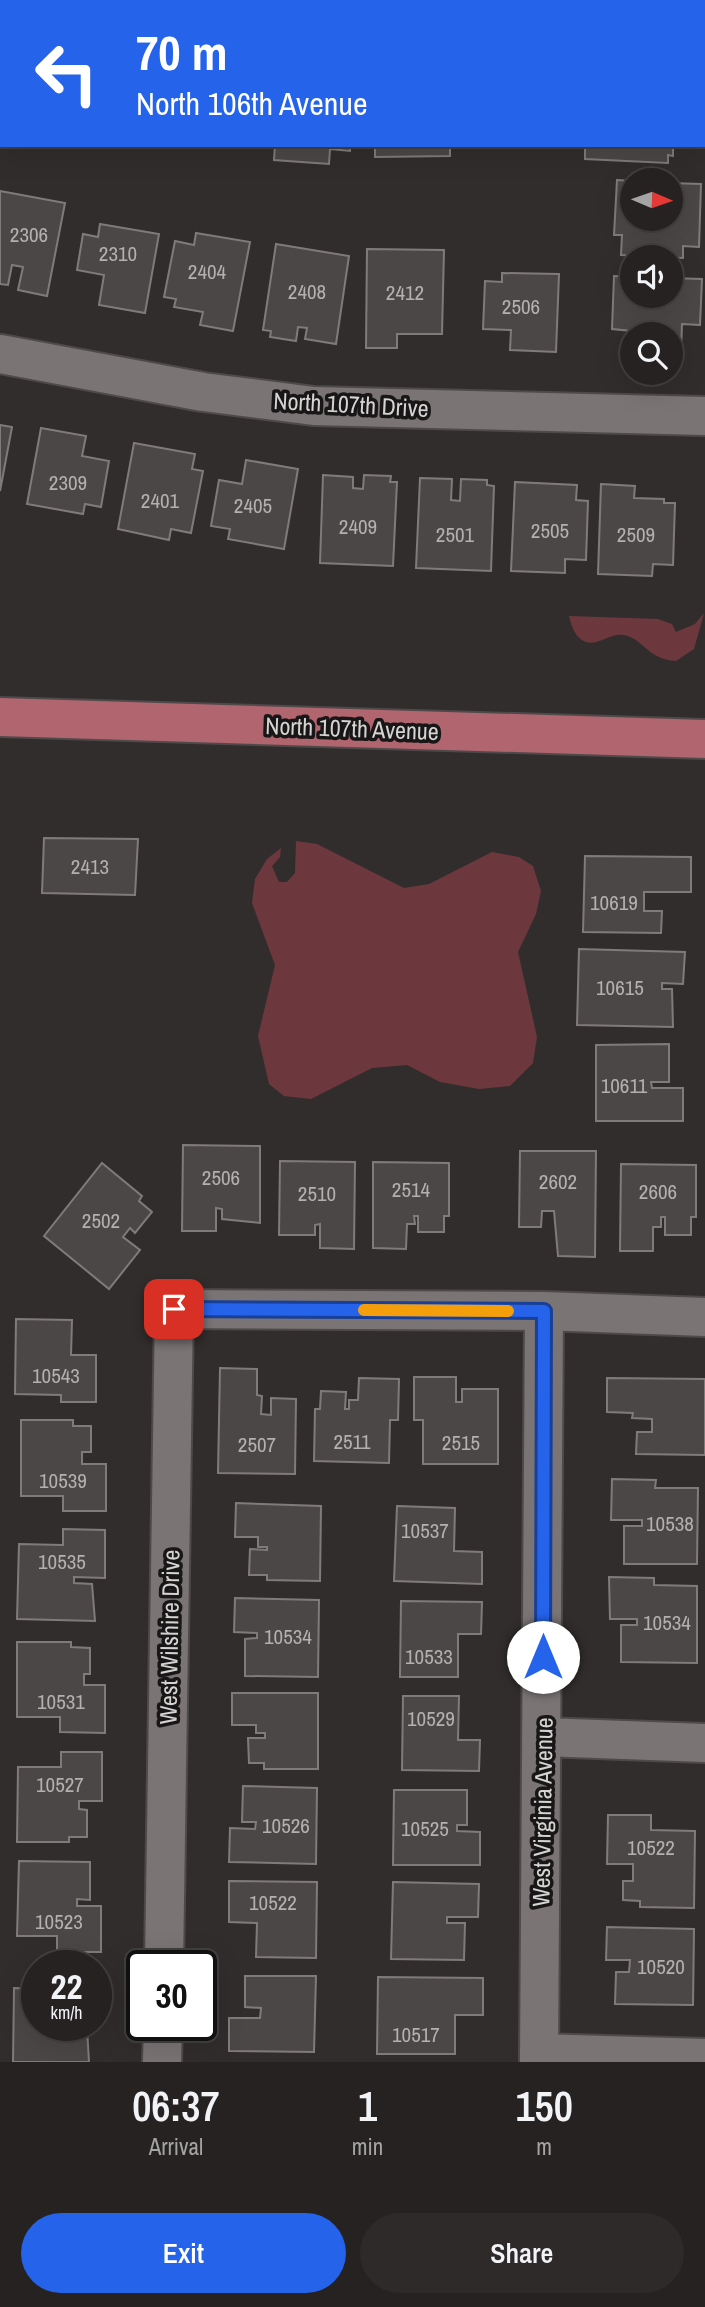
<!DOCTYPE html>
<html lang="en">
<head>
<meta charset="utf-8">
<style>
	:root { --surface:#262222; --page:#2e2a2a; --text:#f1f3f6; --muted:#a4a4a5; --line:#423f40; --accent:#2563eb }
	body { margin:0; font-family:"Archivo Narrow",sans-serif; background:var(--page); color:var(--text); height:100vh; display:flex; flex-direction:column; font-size:26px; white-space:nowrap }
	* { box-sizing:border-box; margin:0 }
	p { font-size:23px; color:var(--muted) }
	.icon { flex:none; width:38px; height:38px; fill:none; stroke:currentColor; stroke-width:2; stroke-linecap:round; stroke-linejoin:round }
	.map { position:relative; height:2062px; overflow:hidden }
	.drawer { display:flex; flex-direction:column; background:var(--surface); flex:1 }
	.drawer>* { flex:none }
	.banner { position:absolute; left:0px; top:0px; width:705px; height:147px; box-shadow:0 7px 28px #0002,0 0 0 2px var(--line); background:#2563eb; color:#fff; overflow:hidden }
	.needle { width:46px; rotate:92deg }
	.tools { position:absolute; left:620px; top:168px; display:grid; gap:14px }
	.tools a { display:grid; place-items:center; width:63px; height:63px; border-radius:50%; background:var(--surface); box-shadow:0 7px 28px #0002,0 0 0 2px var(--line); font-size:35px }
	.speed { position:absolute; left:21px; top:1950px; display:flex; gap:14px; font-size:35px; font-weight:700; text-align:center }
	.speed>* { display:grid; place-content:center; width:91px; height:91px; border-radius:50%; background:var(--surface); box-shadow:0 7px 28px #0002,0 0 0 2px var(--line); line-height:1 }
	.speed small { font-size:18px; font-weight:400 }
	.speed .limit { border:4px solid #111; border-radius:10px; background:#fff; color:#111 }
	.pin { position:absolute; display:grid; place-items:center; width:60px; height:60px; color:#fff; margin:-30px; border-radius:14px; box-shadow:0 4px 10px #0006 }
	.me { position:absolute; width:77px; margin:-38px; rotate:0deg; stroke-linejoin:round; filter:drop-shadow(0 0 5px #0008) }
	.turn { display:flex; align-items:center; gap:24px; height:147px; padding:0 21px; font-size:32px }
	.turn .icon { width:91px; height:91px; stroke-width:2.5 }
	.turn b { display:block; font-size:49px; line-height:60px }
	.eta { display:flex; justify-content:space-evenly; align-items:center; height:119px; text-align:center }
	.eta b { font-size:42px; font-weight:600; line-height:49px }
	.primary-button { display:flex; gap:14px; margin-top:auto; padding:14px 21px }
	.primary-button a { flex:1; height:80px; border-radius:42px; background:var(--accent); color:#fff; font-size:28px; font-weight:600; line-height:80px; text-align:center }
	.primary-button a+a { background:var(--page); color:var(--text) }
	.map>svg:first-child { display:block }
	.green { fill:#6c383d }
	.building { fill:#4c4747; stroke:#807b7b; stroke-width:2 }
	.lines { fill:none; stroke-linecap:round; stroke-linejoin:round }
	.minor-casing { stroke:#4e4a4b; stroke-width:42 }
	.major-casing { stroke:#4e4a4b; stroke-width:42 }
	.minor { stroke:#7a7475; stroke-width:38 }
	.major { stroke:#b1656f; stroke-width:38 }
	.route-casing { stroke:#184099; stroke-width:18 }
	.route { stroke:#2563eb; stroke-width:12 }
	.slow { stroke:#f59e0b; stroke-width:12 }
	.labels { text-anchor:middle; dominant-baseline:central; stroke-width:7; stroke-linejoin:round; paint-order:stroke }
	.number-label { font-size:21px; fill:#b4b0b0 }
	.street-label { font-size:24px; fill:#d6d3d3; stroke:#181616 }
</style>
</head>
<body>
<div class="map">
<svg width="705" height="2062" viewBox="0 0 705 2062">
	<rect width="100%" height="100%" fill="#322d2d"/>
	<g class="green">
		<path d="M 704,613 L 694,649 L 676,661 C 647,659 644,639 624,635 C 609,632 596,649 582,640 C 574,635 571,624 569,616 L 658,619 L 672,624 L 676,632 L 695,624 Z"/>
		<polygon points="296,841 317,844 404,888 429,884 492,852 519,857 533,866 541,891 536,914 518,952 537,1037 533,1063 510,1086 479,1089 440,1082 407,1065 372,1068 311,1099 284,1096 269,1084 258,1036 275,965 252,903 255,879 267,859 281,848 280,857 272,866 279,882 287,882 295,873"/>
	</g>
	<g class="building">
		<polygon points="610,0 683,0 610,2"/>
		<polygon points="0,25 2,25 2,110 0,109"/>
		<polygon points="275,145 350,145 350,151 330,149 329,164 274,160"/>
		<polygon points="375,145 450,145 450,156 375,157"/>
		<polygon points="585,145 673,145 673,156 668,155 668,163 585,159"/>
		<polygon points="617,180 632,181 632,219 670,219 670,183 701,184 699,247 683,246 683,258 621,255 622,235 614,235"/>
		<polygon points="0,191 65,203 47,296 18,290 23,267 12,265 8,285 0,284"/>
		<polygon points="100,224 159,234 145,313 99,305 104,275 77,270 83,234 98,237"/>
		<polygon points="196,233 250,242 233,331 200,325 203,312 174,307 176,299 164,297 175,241 194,245"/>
		<polygon points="276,244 349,256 336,344 305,339 307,328 298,327 296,341 270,337 271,331 263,330"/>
		<polygon points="367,249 444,250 442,334 397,334 397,348 366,348"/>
		<polygon points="502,273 559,274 556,352 510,350 511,330 483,329 485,281 502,282"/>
		<polygon points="614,276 632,277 632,296 670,296 670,278 702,279 700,325 682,324 681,352 670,352 670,334 632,334 632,331 612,329"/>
		<polygon points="0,425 12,427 0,491"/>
		<polygon points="41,428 86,436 82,456 109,461 101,507 85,504 83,514 27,504"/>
		<polygon points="134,443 195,454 192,469 203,471 191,533 171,529 169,540 118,529"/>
		<polygon points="246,460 298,469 284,549 228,539 230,529 211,526 219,480 242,484"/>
		<polygon points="323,475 353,477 353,488 363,489 364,475 391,476 390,482 397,482 393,566 320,563"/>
		<polygon points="420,478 452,479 451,500 460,501 461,479 487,480 487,485 494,486 491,571 416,568"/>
		<polygon points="515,482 577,485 576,500 588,501 586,560 565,559 565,573 511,571"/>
		<polygon points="601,484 635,486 634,498 664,499 664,503 675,503 673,565 653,564 652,576 598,574"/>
		<polygon points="44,838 138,839 135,895 42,893"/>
		<polygon points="585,856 691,857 691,892 644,892 644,911 662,911 661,933 583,932"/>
		<polygon points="579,949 685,952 683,984 662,983 662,989 672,989 673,1027 577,1025"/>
		<polygon points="669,1044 669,1082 651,1082 652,1088 683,1088 683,1121 596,1121 596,1045"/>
		<polygon points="183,1145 260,1146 260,1223 222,1219 222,1209 216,1208 216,1231 182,1231"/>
		<polygon points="520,1151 596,1151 595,1257 558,1256 554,1211 542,1211 541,1227 519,1227"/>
		<polygon points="280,1161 355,1162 354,1249 320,1248 320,1224 315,1225 315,1235 279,1235"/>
		<polygon points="373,1162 449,1163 449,1216 444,1216 444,1232 418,1232 418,1216 414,1216 415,1224 407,1224 406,1249 373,1248"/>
		<polygon points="102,1163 142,1196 139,1201 152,1212 135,1233 130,1228 123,1237 140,1250 109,1289 44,1236"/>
		<polygon points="621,1164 696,1165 696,1217 691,1217 691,1235 665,1235 665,1217 661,1217 661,1227 653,1227 653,1251 620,1251"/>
		<polygon points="16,1319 72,1320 71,1355 96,1355 96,1402 61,1402 61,1395 15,1394"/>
		<polygon points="220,1368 257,1369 257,1395 262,1396 261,1414 271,1415 271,1398 296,1399 295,1474 218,1473"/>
		<polygon points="414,1377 456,1377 456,1402 462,1402 462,1389 498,1389 498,1464 423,1464 423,1420 414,1420"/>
		<polygon points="359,1378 399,1379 398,1420 390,1420 389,1463 314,1461 315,1409 320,1409 321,1391 346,1392 345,1409 349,1409 349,1400 358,1400"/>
		<polygon points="607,1378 705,1379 705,1455 636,1454 637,1432 652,1432 652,1419 632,1418 633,1413 607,1412"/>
		<polygon points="21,1420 73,1420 73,1426 91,1426 91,1452 82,1452 82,1464 106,1464 106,1511 63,1511 63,1496 21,1496"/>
		<polygon points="612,1479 656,1480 655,1488 698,1488 697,1564 624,1564 624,1526 642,1526 642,1520 611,1520"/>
		<polygon points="236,1503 321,1506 320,1581 267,1580 267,1575 249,1575 250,1549 267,1550 267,1547 258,1547 258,1537 235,1537"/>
		<polygon points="397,1506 455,1508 454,1551 482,1552 482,1584 394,1581"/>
		<polygon points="63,1529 105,1530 105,1578 74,1577 74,1583 92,1584 95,1621 17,1619 19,1544 63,1545"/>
		<polygon points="609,1577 654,1578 654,1585 697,1586 697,1663 621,1662 621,1625 637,1625 637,1619 610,1619"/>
		<polygon points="235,1598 319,1600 318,1677 245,1676 245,1639 257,1638 257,1633 234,1632"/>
		<polygon points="401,1601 482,1602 481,1634 458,1634 458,1677 400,1677"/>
		<polygon points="17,1642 71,1642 71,1647 90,1648 90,1674 84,1674 84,1685 105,1685 105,1733 60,1732 60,1717 17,1717"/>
		<polygon points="232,1693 318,1693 318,1769 264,1769 264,1763 249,1763 248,1738 265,1738 265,1733 256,1733 256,1725 232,1725"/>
		<polygon points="403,1696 459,1696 458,1740 480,1740 479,1771 402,1770"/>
		<polygon points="61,1752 102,1752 102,1801 79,1801 79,1809 87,1810 87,1837 69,1837 69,1842 17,1842 18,1767 61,1767"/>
		<polygon points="243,1786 317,1788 316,1864 229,1862 230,1828 255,1829 256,1822 242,1822"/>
		<polygon points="394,1790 467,1790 467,1825 457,1825 457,1831 480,1832 480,1865 393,1865"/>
		<polygon points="608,1815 651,1815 651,1830 695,1831 694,1908 640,1907 640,1901 623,1900 623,1881 633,1881 633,1864 607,1864"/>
		<polygon points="19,1861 90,1862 90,1900 77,1899 77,1906 101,1906 101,1952 57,1952 57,1936 17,1936"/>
		<polygon points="229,1881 317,1882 316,1958 256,1957 257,1923 229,1922"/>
		<polygon points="393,1882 479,1884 478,1917 447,1917 447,1923 465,1923 464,1960 391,1959"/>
		<polygon points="607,1927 694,1929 693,2005 615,2004 616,1972 629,1972 630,1960 606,1960"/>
		<rect x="96" y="1975" width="4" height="47"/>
		<polygon points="245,1976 316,1976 314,2052 229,2051 229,2018 260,2018 261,2008 245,2007"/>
		<polygon points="378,1977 483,1978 483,2015 455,2015 455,2054 377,2054"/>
		<polygon points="14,1988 37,1989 37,2025 87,2028 89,2062 13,2062"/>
	</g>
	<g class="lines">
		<defs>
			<g id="minor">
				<polyline points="0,354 203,392 314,406 705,416"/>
				<polyline points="543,1737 705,1743"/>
				<polyline points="164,1965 174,1309 544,1311 705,1317"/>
				<polyline points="539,2053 705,2058"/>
				<polyline points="162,2062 163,2025"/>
				<polyline points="539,2062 544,1311"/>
			</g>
			<polyline id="major" points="0,717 705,739"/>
		</defs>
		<use href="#minor" class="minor-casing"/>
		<use href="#major" class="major-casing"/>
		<use href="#minor" class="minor"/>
		<use href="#major" class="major"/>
	</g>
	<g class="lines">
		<defs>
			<polyline id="route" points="174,1309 544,1311 543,1657"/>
		</defs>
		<use href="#route" class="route-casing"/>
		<use href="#route" class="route"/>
		<polyline class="slow" points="364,1310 508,1311"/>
	</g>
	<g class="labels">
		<g class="number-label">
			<text x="29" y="234">2306</text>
			<text x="118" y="253">2310</text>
			<text x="207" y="271">2404</text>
			<text x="307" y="291">2408</text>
			<text x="405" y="292">2412</text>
			<text x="521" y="306">2506</text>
			<text x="68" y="482">2309</text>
			<text x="160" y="500">2401</text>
			<text x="253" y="505">2405</text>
			<text x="358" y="526">2409</text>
			<text x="550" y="530">2505</text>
			<text x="455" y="534">2501</text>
			<text x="636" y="534">2509</text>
			<text x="90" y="866">2413</text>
			<text x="614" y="902">10619</text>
			<text x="620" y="987">10615</text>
			<text x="624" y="1085">10611</text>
			<text x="221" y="1177">2506</text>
			<text x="558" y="1181">2602</text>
			<text x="411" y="1189">2514</text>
			<text x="658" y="1191">2606</text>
			<text x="317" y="1193">2510</text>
			<text x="101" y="1220">2502</text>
			<text x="56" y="1375">10543</text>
			<text x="352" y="1441">2511</text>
			<text x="461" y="1442">2515</text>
			<text x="257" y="1444">2507</text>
			<text x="63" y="1480">10539</text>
			<text x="670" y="1523">10538</text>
			<text x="425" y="1530">10537</text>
			<text x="62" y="1561">10535</text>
			<text x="667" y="1622">10534</text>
			<text x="288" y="1636">10534</text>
			<text x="429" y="1656">10533</text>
			<text x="61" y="1701">10531</text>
			<text x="431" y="1718">10529</text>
			<text x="60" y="1784">10527</text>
			<text x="286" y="1825">10526</text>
			<text x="425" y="1828">10525</text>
			<text x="651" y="1847">10522</text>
			<text x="273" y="1902">10522</text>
			<text x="59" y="1921">10523</text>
			<text x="661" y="1966">10520</text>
			<text x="416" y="2034">10517</text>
		</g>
		<g class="street-label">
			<text transform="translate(351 404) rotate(3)">North 107th Drive</text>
			<text transform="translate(352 728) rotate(2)">North 107th Avenue</text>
			<text transform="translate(169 1637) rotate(-89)">West Wilshire Drive</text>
			<text transform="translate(542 1812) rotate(-89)">West Virginia Avenue</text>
		</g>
	</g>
</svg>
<div class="tools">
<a><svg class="needle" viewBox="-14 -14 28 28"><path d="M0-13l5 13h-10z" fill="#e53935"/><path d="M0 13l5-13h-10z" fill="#a4a4a5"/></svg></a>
<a><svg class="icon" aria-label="sound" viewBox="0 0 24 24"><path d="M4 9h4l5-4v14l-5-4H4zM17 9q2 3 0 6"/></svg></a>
<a><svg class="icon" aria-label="search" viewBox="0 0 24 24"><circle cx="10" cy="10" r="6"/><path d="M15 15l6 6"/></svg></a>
</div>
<div class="speed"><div>22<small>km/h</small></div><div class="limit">30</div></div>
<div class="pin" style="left:174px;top:1309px;background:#d93025"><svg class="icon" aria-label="arrive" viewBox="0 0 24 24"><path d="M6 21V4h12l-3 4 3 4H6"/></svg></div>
<svg class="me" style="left:543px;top:1657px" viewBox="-20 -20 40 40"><circle r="19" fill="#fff"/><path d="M0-13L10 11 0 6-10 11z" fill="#2563eb"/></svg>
<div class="banner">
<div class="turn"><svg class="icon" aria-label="left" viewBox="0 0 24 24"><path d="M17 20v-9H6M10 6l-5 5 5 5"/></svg><div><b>70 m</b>North 106th Avenue</div></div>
</div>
</div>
<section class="drawer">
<div class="eta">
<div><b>06:37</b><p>Arrival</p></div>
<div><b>1</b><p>min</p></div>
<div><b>150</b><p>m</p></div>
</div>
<div class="primary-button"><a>Exit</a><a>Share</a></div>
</section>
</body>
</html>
